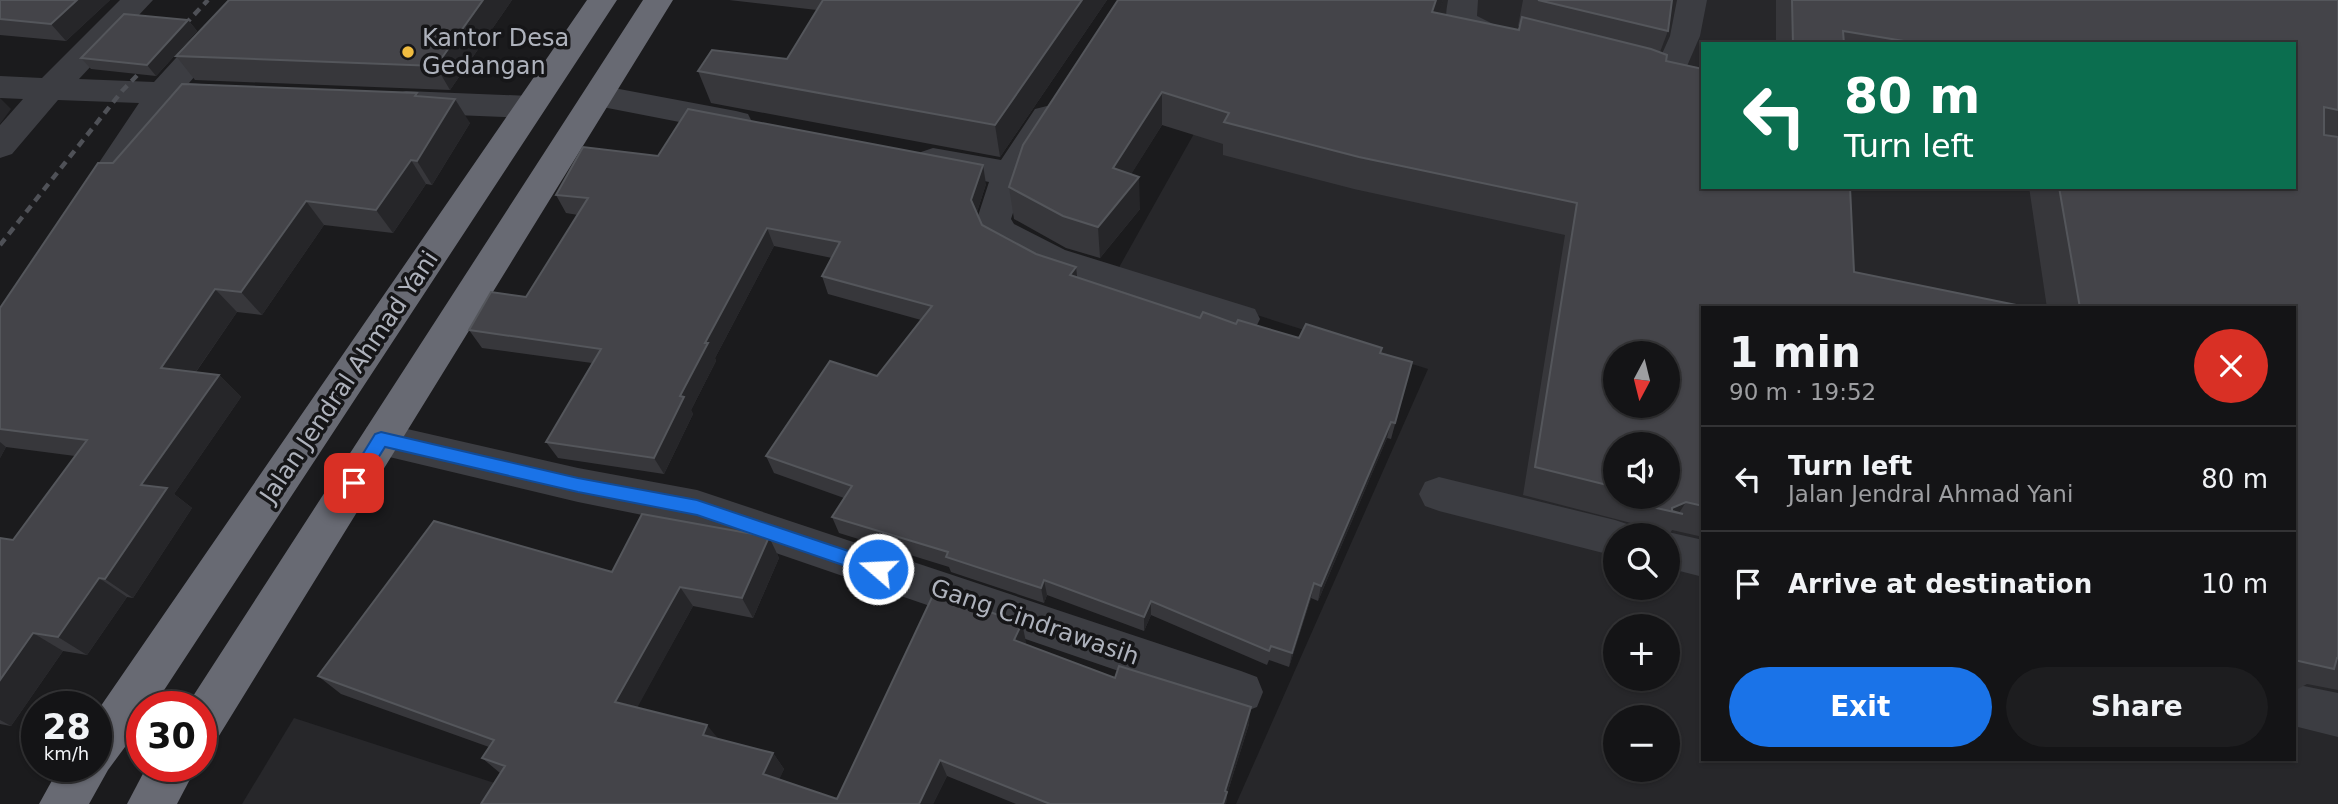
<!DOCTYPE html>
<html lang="en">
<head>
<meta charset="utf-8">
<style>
	:root { --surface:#141416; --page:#1d1d1f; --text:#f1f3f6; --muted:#9d9ea1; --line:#333335; --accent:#1a73e8 }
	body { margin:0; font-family:"DejaVu Sans",sans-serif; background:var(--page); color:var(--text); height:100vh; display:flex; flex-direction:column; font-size:26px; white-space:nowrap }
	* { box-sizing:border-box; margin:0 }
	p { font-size:23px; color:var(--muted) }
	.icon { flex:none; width:38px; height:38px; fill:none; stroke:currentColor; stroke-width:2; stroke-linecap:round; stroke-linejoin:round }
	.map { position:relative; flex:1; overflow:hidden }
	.panel { position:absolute; left:1701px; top:306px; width:595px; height:455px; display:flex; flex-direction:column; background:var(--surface); border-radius:0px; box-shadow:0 2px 5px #0004,0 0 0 2px var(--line) }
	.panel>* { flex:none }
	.hud { position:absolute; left:1701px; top:42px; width:595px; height:147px; border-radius:0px; box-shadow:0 2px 5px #0004,0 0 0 2px var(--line); background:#0b6e4f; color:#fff; overflow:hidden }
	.needle { width:46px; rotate:187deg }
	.fabs { position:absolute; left:1603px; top:341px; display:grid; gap:14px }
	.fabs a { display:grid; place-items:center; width:77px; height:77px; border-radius:50%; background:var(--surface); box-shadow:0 2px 5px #0004,0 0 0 2px var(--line); font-size:35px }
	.speed { position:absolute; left:21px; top:691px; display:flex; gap:14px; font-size:35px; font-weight:700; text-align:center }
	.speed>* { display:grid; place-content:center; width:91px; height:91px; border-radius:50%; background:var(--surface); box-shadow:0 2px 5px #0004,0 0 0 2px var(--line); line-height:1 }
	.speed small { font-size:18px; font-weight:400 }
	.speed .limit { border:10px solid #d22; background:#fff; color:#111 }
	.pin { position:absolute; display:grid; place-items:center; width:60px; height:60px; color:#fff; margin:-30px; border-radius:14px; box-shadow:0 4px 10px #0006 }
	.me { position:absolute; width:77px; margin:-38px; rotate:289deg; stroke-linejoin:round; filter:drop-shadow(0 0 5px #0008) }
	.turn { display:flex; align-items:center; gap:24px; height:147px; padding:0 28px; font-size:32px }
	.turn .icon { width:91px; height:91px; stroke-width:2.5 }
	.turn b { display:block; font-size:49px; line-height:60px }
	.round { display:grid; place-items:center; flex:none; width:74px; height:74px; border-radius:37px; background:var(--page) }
	.headline { display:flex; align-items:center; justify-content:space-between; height:119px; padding:0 28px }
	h1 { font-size:42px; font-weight:700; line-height:52px }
	.primary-button { display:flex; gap:14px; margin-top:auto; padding:14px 28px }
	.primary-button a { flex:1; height:80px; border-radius:42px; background:var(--accent); color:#fff; font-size:28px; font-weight:700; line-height:80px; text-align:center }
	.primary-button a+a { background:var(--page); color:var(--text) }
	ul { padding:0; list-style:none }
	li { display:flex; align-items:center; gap:21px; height:105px; padding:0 28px; border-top:2px solid var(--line) }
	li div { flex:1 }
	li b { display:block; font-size:26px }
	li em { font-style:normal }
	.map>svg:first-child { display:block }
	.built { fill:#27272a; fill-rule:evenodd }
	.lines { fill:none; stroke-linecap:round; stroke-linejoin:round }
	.minor { fill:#3c3d42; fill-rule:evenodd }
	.highway { fill:#686a73; fill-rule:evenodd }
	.rail { stroke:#4f5157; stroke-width:4.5; stroke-dasharray:8 6; stroke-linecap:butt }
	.wall { fill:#37373b; fill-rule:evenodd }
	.shaded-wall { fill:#262629 }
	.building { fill:#444449; stroke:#54565b; stroke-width:2; fill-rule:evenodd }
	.route { fill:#1a73e8; stroke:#114b97; stroke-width:2 }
	.poi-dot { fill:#f0bc40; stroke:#161618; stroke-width:2.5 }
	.labels { text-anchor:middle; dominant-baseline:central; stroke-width:7; stroke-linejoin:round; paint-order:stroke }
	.poi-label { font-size:24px; fill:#aeb2bc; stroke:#161618; text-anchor:start }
	.street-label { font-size:24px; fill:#aeb2bc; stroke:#161618 }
</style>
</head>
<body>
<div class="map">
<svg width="2338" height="804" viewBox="0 0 2338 804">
	<rect width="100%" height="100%" fill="#1b1b1d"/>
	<g class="built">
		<path d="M 1269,0 L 2338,0 L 2338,804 L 1236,804 L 1428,369 L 1117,271 ZM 1703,44 L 2294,44 L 2294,187 L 1703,187 ZM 1703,308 L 2294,308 L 2294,760 L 1703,760 ZM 1615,354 L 1668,354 L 1668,406 L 1615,406 ZM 1615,444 L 1668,444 L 1668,497 L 1615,497 ZM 1615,536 L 1668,536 L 1668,588 L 1615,588 ZM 1615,626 L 1668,626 L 1668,679 L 1615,679 ZM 1615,718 L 1668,718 L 1668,770 L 1615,770 Z"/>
		<polygon points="294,718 559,804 242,804"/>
	</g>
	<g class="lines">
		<g class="minor">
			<polygon points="120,0 153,0 79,79 154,82 229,0 261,0 189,83 238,87 243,95 238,103 227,106 172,104 107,203 95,206 83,203 78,194 139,103 58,100 12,154 0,158 0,125 23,99 0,98 0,76 42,78"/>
			<path d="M 1448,0 L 1478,0 L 1477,16 L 1493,24 L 1519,31 L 1523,38 L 1519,45 C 1504,49 1454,39 1447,22 C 1445,16 1447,7 1448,0 Z"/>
			<path d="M 1677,0 L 1707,0 L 1700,36 L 1681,80 C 1660,86 1630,89 1616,67 L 1621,60 L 1632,56 L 1657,65 L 1670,36 Z"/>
			<polygon points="598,85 736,111 748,114 752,122 748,130 736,133 587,104 582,96 587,88"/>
			<polygon points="406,91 530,96 541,99 546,107 541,115 530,118 406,113 395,110 390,102 395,94"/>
			<polygon points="1047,106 1059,109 1063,117 1025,176 1011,219 1014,224 1065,250 1255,309 1260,319 1255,329 1242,333 1040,270 988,242 977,219 989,182 921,168 916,160 921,152 933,148 1001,160 1035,109"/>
			<polygon points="381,423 578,468 697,490 1241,671 1257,677 1263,692 1257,707 1241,713 697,526 578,502 381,455 367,451 361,439 367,427"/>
			<polygon points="1439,477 1615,520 1630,525 1634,536 1615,536 1615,556 1439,511 1425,506 1419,494 1425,482"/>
			<polygon points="1668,532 1703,540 1703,577 1668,568 1668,536 1657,536"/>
			<polygon points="2294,684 2338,693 2338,737 2294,726"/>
		</g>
		<g class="highway">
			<polygon points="587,0 617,0 153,707 142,707 142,724 108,770 89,804 39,804 60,766 96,766 96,713"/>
			<polygon points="643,0 673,0 217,739 201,746 201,707 186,707"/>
			<polygon points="147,766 197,766 177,804 127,804"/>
		</g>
		<g class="rail">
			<polyline points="175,35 208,0"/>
			<polyline points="0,245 122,91 151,61"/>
		</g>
	</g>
	<g class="wall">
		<polygon points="0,0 110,0 66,41 0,35"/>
		<polygon points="512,0 450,90 195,80 176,56"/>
		<polygon points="729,0 1107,0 1000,157 711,103 698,71 787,59 817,10"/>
		<path d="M 1118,0 L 1443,0 L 1437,13 L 1518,30 L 1519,26 L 1518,26 L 1523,0 L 1672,0 L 1668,31 L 1660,52 L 1666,61 L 1703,308 L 1703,537 L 1672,530 L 1668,537 L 1668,536 L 1643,536 L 1636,534 L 1631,523 L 1523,495 L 1565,235 L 1354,189 L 1223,155 L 1223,144 L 1162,125 L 1131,174 L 1140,209 L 1100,258 L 1066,248 L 1014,219 L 1009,187 ZM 1615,444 L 1668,497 L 1615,497 Z"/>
		<polygon points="1776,0 2338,0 2338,690 2307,684 2294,691 2294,308 2047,308 2029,187 2294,187 2294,44 1776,44"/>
		<polygon points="188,20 197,31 156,76 91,69 81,58"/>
		<polygon points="417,93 420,96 470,123 432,185 426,184 393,233 324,225 262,315 237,312 196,372 219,375 241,397 174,494 192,508 133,598 127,597 87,655 63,651 11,726 0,724 0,538 13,540 75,456 6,447 0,458 0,308 113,163"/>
		<polygon points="658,156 986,184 977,212 982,225 1036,254 1076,267 1077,277 1200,318 1236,324 1299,338 1382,348 1381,354 1412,362 1391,439 1387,438 1318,601 1311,598 1289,667 1269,660 1267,665 1151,615 1144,631 1047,595 1044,603 951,572 949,567 839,533 832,517 844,498 774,473 766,456 877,376 921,320 828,294 822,276 832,258 774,246 715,358 716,361 691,410 693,414 664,474 558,458 546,442 592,363 482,348 469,330 526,297 578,215 566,213 556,195"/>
		<polygon points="769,537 779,558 753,618 693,606 637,707 718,739 773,753 784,769 779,779 837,799 1026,642 1025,644 1115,678 1249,724 1227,794 1226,804 1016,804 947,776 933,804 481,804 500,773 482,758 489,747 341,694 318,676 612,572"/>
	</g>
	<g class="shaded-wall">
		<polygon points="77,0 110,0 66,41 51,24"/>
		<polygon points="483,0 512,0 450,90 436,66"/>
		<polygon points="1082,0 1107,0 1000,157 995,125"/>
		<polygon points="1436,0 1443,0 1425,45 1432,12"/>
		<polygon points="188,20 197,31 156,76 147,65"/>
		<polygon points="1162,92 1162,125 1115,200 1113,168"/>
		<polygon points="0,98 11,109 0,124"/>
		<polygon points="455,99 470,123 432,185 417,161"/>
		<polygon points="411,160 426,184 393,233 376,210"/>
		<polygon points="983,165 986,184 975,218 971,200"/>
		<polygon points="1139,177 1140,209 1100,258 1098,227"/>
		<polygon points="306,201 324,225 262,315 241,292"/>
		<polygon points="767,228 774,246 715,358 716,361 691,410 693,414 664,474 654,458 680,396 705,343"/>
		<polygon points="1076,267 1078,285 1070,275"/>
		<polygon points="215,289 237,312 184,389 161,368"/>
		<polygon points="219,375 241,397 174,494 192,508 133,598 105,579 141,485"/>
		<polygon points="1391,422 1387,438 1318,601 1321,586"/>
		<polygon points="0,442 6,447 0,458"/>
		<polygon points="1686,502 1679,513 1670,511 1672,508"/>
		<polygon points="769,537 779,558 753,618 742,598"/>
		<polygon points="99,578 127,597 87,655 58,637"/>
		<polygon points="1044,580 1047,595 1044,603 1041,588"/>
		<polygon points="1314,583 1311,598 1289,667 1292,653"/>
		<polygon points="680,587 693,606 631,719 615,702"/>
		<polygon points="1151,601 1151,615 1144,631 1144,617"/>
		<polygon points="1022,623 1026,642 1018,659 1014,640"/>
		<polygon points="33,633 63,651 11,726 0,720 0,680"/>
		<polygon points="1251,707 1249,724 1227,794 1226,804 1223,804 1225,791"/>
		<polygon points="707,725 721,742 703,735"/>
		<polygon points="773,753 784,769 775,789 763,774"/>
		<polygon points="940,760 947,776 933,804 919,804"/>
	</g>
	<g class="building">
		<polygon points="0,0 77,0 51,24 0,19"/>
		<polygon points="229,0 483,0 436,66 176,56"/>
		<polygon points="823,0 1082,0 995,125 698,71 712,50 787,59"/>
		<path d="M 1118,0 L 1436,0 L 1432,12 L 1519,30 L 1522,17 L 1651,49 L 1667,55 L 1666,61 L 1703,69 L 1703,187 L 1850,187 L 1854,272 L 2031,308 L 1703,308 L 1703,506 L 1686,502 L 1672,508 L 1672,511 L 1683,514 L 1652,507 L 1648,497 L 1668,497 L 1668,444 L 1615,444 L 1615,487 L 1535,467 L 1577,203 L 1359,157 L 1224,122 L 1229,113 L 1162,92 L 1113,168 L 1139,177 L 1098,227 L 1063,216 L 1009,187 L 1023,145 ZM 1615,354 L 1668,354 L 1668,406 L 1615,406 Z"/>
		<polygon points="1538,0 1672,0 1668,31"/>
		<polygon points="1792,0 2338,0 2338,110 2324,107 2324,135 2338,137 2338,658 2337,658 2334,669 2294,660 2294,308 2080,308 2059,187 2294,187 2294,44 1922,44 1843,31 1844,44 1793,44"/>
		<polygon points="124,14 188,20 147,65 81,58"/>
		<polygon points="182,84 417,93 415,96 455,99 417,161 411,160 376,210 306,201 241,292 215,289 161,368 219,375 141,485 167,488 105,579 99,578 58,637 33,633 0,680 0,538 13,540 87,440 0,429 0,308 98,163 113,163"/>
		<polygon points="688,109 983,165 971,200 982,225 1036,254 1076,267 1070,275 1200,318 1203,312 1236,324 1238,320 1299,338 1306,324 1382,348 1380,353 1412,362 1395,423 1391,422 1321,586 1314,583 1292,653 1271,646 1269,651 1151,601 1144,617 1044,580 1041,588 946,557 948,552 832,517 852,486 766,456 830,361 877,376 932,306 822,276 840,242 767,228 705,343 708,343 680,396 684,397 654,458 546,442 601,349 469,330 491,292 526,297 588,198 556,195 583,147 658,156"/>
		<polygon points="642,514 769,537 742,598 680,587 615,702 707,725 703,735 773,753 763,774 837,799 934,593 1022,623 1014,640 1115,678 1119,666 1251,707 1225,791 1227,792 1223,804 1050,804 940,760 919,804 481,804 505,766 482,758 494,740 318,676 434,521 612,572"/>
	</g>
	<polygon class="route" points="381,432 578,478 697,500 878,561 887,569 878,577 697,515 578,492 385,447 359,488 348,488 348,478 375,434"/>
	<circle class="poi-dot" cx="408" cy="52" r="7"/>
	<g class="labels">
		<g class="poi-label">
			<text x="422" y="38">Kantor Desa<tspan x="422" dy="28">Gedangan</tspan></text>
		</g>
		<g class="street-label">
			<text transform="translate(349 377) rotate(-56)">Jalan Jendral Ahmad Yani</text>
			<text transform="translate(1035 622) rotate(19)">Gang Cindrawasih</text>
		</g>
	</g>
</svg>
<div class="fabs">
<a><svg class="needle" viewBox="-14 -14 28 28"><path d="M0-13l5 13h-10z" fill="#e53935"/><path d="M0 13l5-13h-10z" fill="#9d9ea1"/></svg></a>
<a><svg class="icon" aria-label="sound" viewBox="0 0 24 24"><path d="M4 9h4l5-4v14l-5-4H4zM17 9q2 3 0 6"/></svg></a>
<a><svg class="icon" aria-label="search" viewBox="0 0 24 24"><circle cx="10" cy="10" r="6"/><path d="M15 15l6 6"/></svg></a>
<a>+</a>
<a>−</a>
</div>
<div class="speed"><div>28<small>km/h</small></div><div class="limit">30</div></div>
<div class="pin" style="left:354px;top:483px;background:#d93025"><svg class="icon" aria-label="arrive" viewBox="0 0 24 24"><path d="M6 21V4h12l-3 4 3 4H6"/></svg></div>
<svg class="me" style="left:878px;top:569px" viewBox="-20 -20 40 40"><circle r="17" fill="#1a73e8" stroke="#fff" stroke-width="3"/><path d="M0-11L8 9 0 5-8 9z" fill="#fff"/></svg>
<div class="hud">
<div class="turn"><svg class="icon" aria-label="left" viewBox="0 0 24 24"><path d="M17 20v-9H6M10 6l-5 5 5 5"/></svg><div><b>80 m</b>Turn left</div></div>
</div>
<section class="panel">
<div class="headline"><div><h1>1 min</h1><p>90 m · 19:52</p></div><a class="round" style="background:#d93025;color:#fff"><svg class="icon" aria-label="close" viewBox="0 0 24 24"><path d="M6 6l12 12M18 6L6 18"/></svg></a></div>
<ul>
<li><svg class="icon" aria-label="left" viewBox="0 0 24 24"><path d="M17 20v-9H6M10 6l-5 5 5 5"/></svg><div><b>Turn left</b><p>Jalan Jendral Ahmad Yani</p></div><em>80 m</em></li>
<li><svg class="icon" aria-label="arrive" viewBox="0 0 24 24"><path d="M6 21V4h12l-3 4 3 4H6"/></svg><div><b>Arrive at destination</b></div><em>10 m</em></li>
</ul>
<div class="primary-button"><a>Exit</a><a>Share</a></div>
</section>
</div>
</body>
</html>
